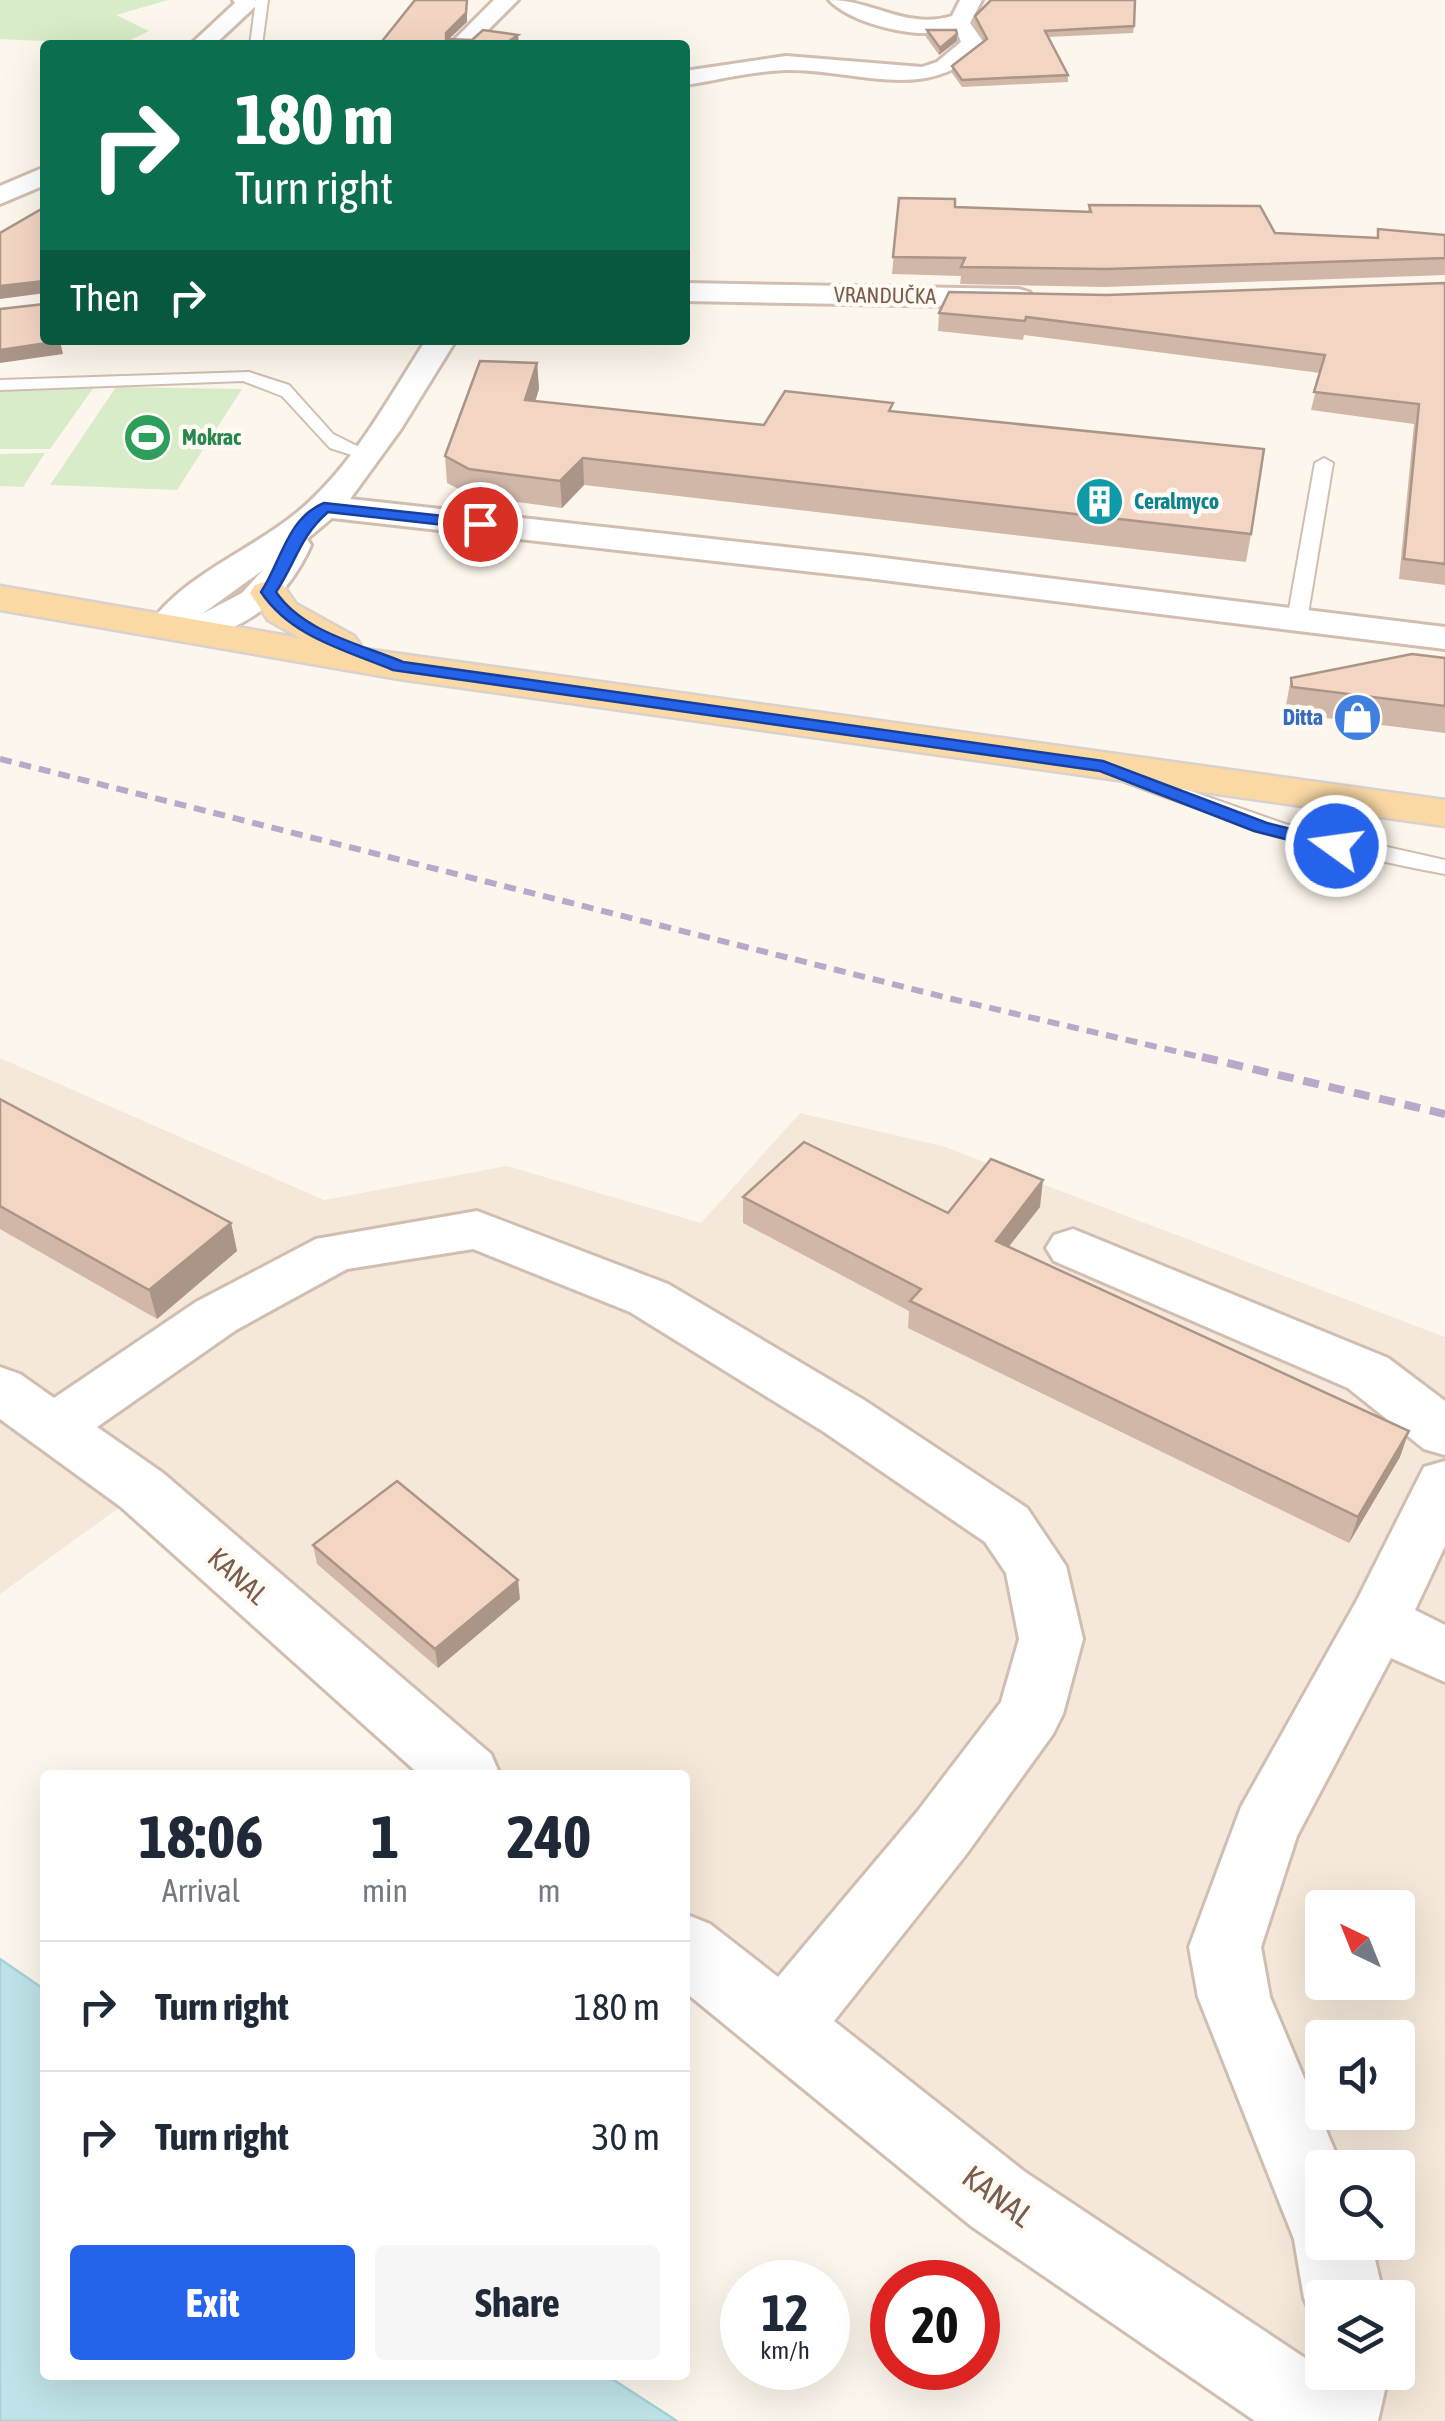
<!DOCTYPE html>
<html lang="en">
<head>
<meta charset="utf-8">
<style>
	:root { --surface:#fff; --page:#f6f6f7; --text:#1f2937; --muted:#747a83; --line:#e0e1e3; --accent:#2563eb }
	body { margin:0; font-family:"Asap Condensed",sans-serif; background:var(--page); color:var(--text); height:100vh; display:flex; flex-direction:column; font-size:38px; white-space:nowrap }
	* { box-sizing:border-box; margin:0 }
	p { font-size:32px; color:var(--muted) }
	.icon { flex:none; width:55px; height:55px; fill:none; stroke:currentColor; stroke-width:2; stroke-linecap:round; stroke-linejoin:round }
	.map { position:relative; flex:1; overflow:hidden }
	.drawer { position:absolute; left:40px; top:1770px; width:650px; height:610px; display:flex; flex-direction:column; background:var(--surface); border-radius:10px; box-shadow:0 10px 40px #0002 }
	.drawer>* { flex:none }
	.guide { position:absolute; left:40px; top:40px; width:650px; height:305px; border-radius:10px; box-shadow:0 10px 40px #0002; background:#0b6e4f; color:#fff; overflow:hidden }
	.needle { width:65px; rotate:317deg }
	.buttons { position:absolute; left:1305px; top:1890px; display:grid; gap:20px }
	.buttons a { display:grid; place-items:center; width:110px; height:110px; border-radius:10px; background:var(--surface); box-shadow:0 10px 40px #0002; font-size:50px }
	.speed { position:absolute; left:720px; top:2260px; display:flex; gap:20px; font-size:50px; font-weight:700; text-align:center }
	.speed>* { display:grid; place-content:center; width:130px; height:130px; border-radius:50%; background:var(--surface); box-shadow:0 10px 40px #0002; line-height:1 }
	.speed small { font-size:25px; font-weight:400 }
	.speed .limit { border:15px solid #d22; background:#fff; color:#111 }
	.pin { position:absolute; display:grid; place-items:center; width:85px; height:85px; color:#fff; margin:-42px; border:5px solid #fff; border-radius:50%; box-shadow:0 2px 10px #0007 }
	.me { position:absolute; width:110px; margin:-55px; rotate:284deg; stroke-linejoin:round; filter:drop-shadow(0 0 8px #0008) }
	.turn { display:flex; align-items:center; gap:35px; height:210px; padding:0 30px; font-size:45px }
	.turn .icon { width:130px; height:130px; stroke-width:2.5 }
	.turn b { display:block; font-size:70px; line-height:85px }
	.then { display:flex; align-items:center; height:95px; padding:0 30px; background:#0003; gap:20px; font-size:38px }
	.eta { display:flex; justify-content:space-evenly; align-items:center; height:170px; text-align:center }
	.eta b { font-size:60px; font-weight:700; line-height:70px }
	.button { display:flex; gap:20px; margin-top:auto; padding:20px 30px }
	.button a { flex:1; height:115px; border-radius:10px; background:var(--accent); color:#fff; font-size:40px; font-weight:700; line-height:115px; text-align:center }
	.button a+a { background:var(--page); color:var(--text) }
	ul { padding:0; list-style:none }
	li { display:flex; align-items:center; gap:30px; height:130px; padding:0 30px; border-top:2px solid var(--line) }
	li div { flex:1 }
	li b { display:block; font-size:38px }
	li em { font-style:normal }
	.map>svg:first-child { display:block }
	.residential { fill:#f5e8da; fill-rule:evenodd }
	.green { fill:#d8ecc9 }
	.water { fill:#bfe3e8; stroke:#a5d3da; stroke-width:2.5 }
	.lines { fill:none; stroke-linecap:round; stroke-linejoin:round }
	.lane-casing { stroke:#d1beb0; stroke-width:4 }
	.street-casing { stroke:#d1beb0; stroke-width:6 }
	.primary-casing { stroke:#dad1cd; stroke-width:5 }
	.lane { fill:#fff; fill-rule:evenodd }
	.street { fill:#fff; fill-rule:evenodd }
	.primary { fill:#fbd9a5; fill-rule:evenodd }
	.rail-far1 { stroke:#b9a8c9; stroke-width:6; stroke-dasharray:12 8; stroke-linecap:butt }
	.rail { stroke:#b9a8c9; stroke-width:8; stroke-dasharray:16 10; stroke-linecap:butt }
	.wall { fill:#d1b7a8 }
	.shaded-wall { fill:#aa9588 }
	.building { fill:#f3d5c3; stroke:#aa9588; stroke-width:2.5 }
	.route { fill:#2563eb; stroke:#184099; stroke-width:2.5 }
	.labels { text-anchor:middle; dominant-baseline:central; stroke-width:9; stroke-linejoin:round; paint-order:stroke }
	.far-street-label { font-size:22px; fill:#7a5c4d; stroke:#fffaf3 }
	.far-leisure-label { font-size:22px; font-weight:bold; fill:#27864d; stroke:#fffaf3; text-anchor:start }
	.far-culture-label { font-size:22px; font-weight:bold; fill:#0d838f; stroke:#fffaf3; text-anchor:start }
	.far-shop-label { font-size:22px; font-weight:bold; fill:#366cbe; stroke:#fffaf3; text-anchor:end }
	.street-label { font-size:28px; fill:#7a5c4d; stroke:#fffaf3 }
	.near-street-label { font-size:32px; fill:#7a5c4d; stroke:#fffaf3 }
</style>
</head>
<body>
<div class="map">
<svg width="1445" height="2421" viewBox="0 0 1445 2421">
	<rect width="100%" height="100%" fill="#fdf6ec"/>
	<path class="residential" d="M 0,1058 L 324,1200 L 507,1166 L 701,1223 L 800,1113 L 942,1146 L 1445,1337 L 1445,2421 L 1327,2421 L 685,1943 L 685,1775 L 483,1775 L 142,1491 L 0,1594 ZM 1322,1908 L 1398,1908 L 1398,1982 L 1322,1982 ZM 1322,2038 L 1398,2038 L 1398,2112 L 1322,2112 ZM 1322,2168 L 1398,2168 L 1398,2242 L 1322,2242 ZM 1322,2298 L 1398,2298 L 1398,2372 L 1322,2372 Z"/>
	<g class="green">
		<polygon points="0,0 168,0 116,15 149,31 120,45 0,39"/>
		<polygon points="94,387 50,449 0,449 0,390"/>
		<polygon points="116,387 242,389 177,490 50,485"/>
		<polygon points="45,453 23,487 0,486 0,454"/>
	</g>
	<polygon class="water" points="0,1959 45,1990 45,2375 606,2375 677,2421 0,2421"/>
	<g class="lines">
		<defs>
			<g id="lane">
				<polygon points="256,0 268,0 262,45 250,45"/>
				<polygon points="249,372 289,385 333,434 373,454 364,459 330,448 282,396 243,381 0,390 0,380"/>
				<polygon points="1324,458 1333,463 1307,620 1297,626 1287,620 1315,463"/>
				<path d="M 1114,764 L 1285,824 L 1445,860 L 1445,874 C 1328,853 1217,818 1106,775 L 1103,770 Z"/>
			</g>
			<g id="street">
				<polygon points="233,0 255,0 258,4 214,45 190,45 235,3"/>
				<polygon points="494,0 518,0 473,45 449,45"/>
				<path d="M 829,0 C 873,0 907,30 952,16 L 960,0 L 982,0 L 970,23 L 984,43 C 934,107 854,68 786,70 C 753,71 718,80 685,85 L 685,71 L 786,56 L 922,67 L 937,62 L 961,42 L 958,34 C 945,29 932,34 918,33 C 891,31 848,20 829,0 Z"/>
				<polygon points="45,167 45,185 0,204 0,186"/>
				<polygon points="685,283 1019,289 1029,292 1034,298 1029,304 1019,307 685,301"/>
				<path d="M 426,340 L 456,340 L 401,429 L 350,499 L 867,556 L 1445,627 L 1445,649 L 867,578 L 332,518 L 307,539 L 311,545 C 287,599 250,627 193,641 L 177,635 L 154,634 L 148,626 C 186,571 260,548 308,503 C 357,458 390,396 426,340 ZM 263,570 L 242,593 L 202,614 Z"/>
				<polygon points="477,1211 668,1284 864,1400 1027,1508 1066,1566 1083,1639 1063,1714 1053,1734 965,1856 834,2021 1025,2172 1311,2362 1322,2342 1322,2372 1389,2372 1378,2421 1255,2421 971,2226 685,1992 685,1914 710,1924 778,1977 917,1812 1001,1702 1019,1639 1006,1573 985,1542 824,1432 630,1312 473,1249 347,1269 236,1330 97,1427 163,1473 491,1754 500,1775 420,1775 121,1507 0,1419 0,1367 20,1374 54,1398 196,1302 316,1239"/>
				<polygon points="1073,1229 1388,1358 1445,1401 1445,1455 1424,1449 1348,1388 1054,1261 1046,1248 1054,1235"/>
				<polygon points="1445,1461 1445,1546 1415,1610 1445,1625 1445,1682 1391,1658 1297,1836 1261,1947 1270,1997 1342,2168 1322,2168 1322,2242 1371,2242 1384,2298 1322,2298 1322,2329 1316,2326 1304,2298 1294,2239 1198,1997 1189,1947 1241,1807 1356,1602 1424,1467"/>
			</g>
			<polygon id="primary" points="269,581 283,585 296,604 354,636 360,644 357,648 1445,800 1445,826 399,679 0,610 0,586 300,638 268,620 250,593 255,585"/>
		</defs>
		<use href="#lane" class="lane-casing"/>
		<use href="#street" class="street-casing"/>
		<use href="#primary" class="primary-casing"/>
		<use href="#lane" class="lane"/>
		<use href="#street" class="street"/>
		<use href="#primary" class="primary"/>
		<polyline class="rail-far1" points="0,759 952,999 1213,1060"/>
		<polyline class="rail" points="1202,1057 1445,1114"/>
	</g>
	<g class="wall">
		<polygon points="975,16 1134,26 1133,33 1048,37 1068,75 1068,82 962,87 952,73 952,66 984,41 974,23"/>
		<polygon points="927,30 957,41 939,55 926,37"/>
		<polygon points="899,198 955,207 1088,211 1089,205 1275,233 1377,238 1378,229 1445,235 1445,275 1105,287 960,284 961,276 892,274"/>
		<polygon points="1445,283 1445,585 1399,579 1414,424 1311,410 1320,373 1024,335 1023,340 938,331 939,313 1107,295"/>
		<polygon points="537,363 539,389 535,401 764,425 893,411 1251,534 1246,562 584,485 562,508 472,496 447,483 445,456"/>
		<polygon points="1445,658 1445,733 1286,713 1286,705 1291,678"/>
		<polygon points="0,1099 231,1223 237,1251 157,1319 0,1229"/>
		<polygon points="743,1197 948,1213 1040,1207 1008,1247 1400,1457 1349,1543 908,1328 909,1311 743,1223"/>
		<polygon points="313,1545 520,1599 438,1668 317,1564"/>
	</g>
	<g class="shaded-wall">
		<polygon points="467,0 467,22 446,42 446,33"/>
		<polygon points="957,34 957,41 939,55 940,48"/>
		<polygon points="518,35 519,44 517,45 503,45"/>
		<polygon points="45,281 45,293 0,299 0,286"/>
		<polygon points="60,341 63,354 0,363 0,350"/>
		<polygon points="537,363 539,389 527,427 525,400"/>
		<polygon points="583,458 584,485 562,508 560,481"/>
		<polygon points="1043,1180 1040,1207 992,1268 996,1241"/>
		<polygon points="231,1223 237,1251 157,1319 149,1290"/>
		<polygon points="1409,1431 1400,1457 1349,1543 1358,1517"/>
		<polygon points="518,1580 520,1599 438,1668 435,1649"/>
	</g>
	<g class="building">
		<polygon points="415,0 467,0 466,13 446,33 446,39 472,40 483,30 518,35 503,45 379,45"/>
		<polygon points="991,0 1135,0 1134,26 1045,31 1068,75 962,80 952,66 987,39 975,16"/>
		<polygon points="927,30 956,30 957,34 940,48"/>
		<polygon points="899,198 955,199 955,207 1091,212 1089,205 1260,206 1275,233 1378,238 1378,229 1445,235 1445,258 1107,269 961,267 965,258 893,257"/>
		<polygon points="45,207 45,298 45,281 0,286 0,233"/>
		<polygon points="1445,283 1445,564 1404,559 1419,404 1314,392 1325,355 1026,317 1025,321 939,313 949,292 1107,295"/>
		<polygon points="45,304 45,340 59,340 60,341 0,350 0,309"/>
		<polygon points="480,361 537,363 525,400 764,425 785,391 893,403 889,411 1264,449 1251,534 583,458 560,481 469,469 445,456"/>
		<polygon points="1412,654 1445,658 1445,706 1292,687 1291,678"/>
		<polygon points="0,1099 231,1223 149,1290 0,1206"/>
		<polygon points="804,1142 948,1213 991,1159 1043,1180 996,1241 1409,1431 1358,1517 910,1301 921,1289 743,1197"/>
		<polygon points="397,1481 518,1580 435,1649 313,1545"/>
	</g>
	<path class="route" d="M 324,503 L 480,520 L 487,524 L 480,529 L 328,512 C 300,536 296,562 276,592 C 303,632 360,644 403,662 L 1103,761 L 1267,823 L 1343,842 L 1346,846 L 1336,852 L 1254,831 L 1100,771 L 393,670 C 345,650 291,637 261,592 C 281,562 287,518 324,503 Z"/>
	<defs>
		<symbol id="stadium-disc" viewBox="-11 -11 22 22"><circle r="9.5" fill="#2e9e5b" stroke="#fffaf3"/><path d="M0-5a6.5 5 0 1 0 0 10a6.5 5 0 1 0 0-10ZM-3.5-1.8h7v3.6h-7Z" fill="#fff"/></symbol>
		<symbol id="building-disc" viewBox="-11 -11 22 22"><circle r="9.5" fill="#0f9aa8" stroke="#fffaf3"/><path d="M-4-6H4V6H1V3H-1V6H-4ZM-2.5-4.3h1.7v1.8h-1.7ZM.8-4.3h1.7v1.8H.8ZM-2.5-1h1.7V.8h-1.7ZM.8-1h1.7V.8H.8Z" fill="#fff"/></symbol>
		<symbol id="shop-disc" viewBox="-11 -11 22 22"><circle r="9.5" fill="#3f7fe0" stroke="#fffaf3"/><path d="M-5-2.5h2.3a2.7 3.5 0 0 1 5.4 0H5L5.5 6h-11ZM-1.5-2.5h3a1.5 2.3 0 0 0-3 0Z" fill="#fff"/></symbol>
	</defs>
	<g fill-rule="evenodd">
		<use href="#stadium-disc" x="120" y="410" width="55" height="55"/>
		<use href="#building-disc" x="1072" y="474" width="55" height="55"/>
		<use href="#shop-disc" x="1330" y="690" width="55" height="55"/>
	</g>
	<g class="labels">
		<g class="far-street-label">
			<text transform="translate(885 295) rotate(1)">VRANDUČKA</text>
		</g>
		<g class="far-leisure-label">
			<text x="182" y="437">Mokrac</text>
		</g>
		<g class="far-culture-label">
			<text x="1134" y="501">Ceralmyco</text>
		</g>
		<g class="far-shop-label">
			<text x="1323" y="717">Ditta</text>
		</g>
		<g class="street-label">
			<text transform="translate(238 1576) rotate(42)">KANAL</text>
		</g>
		<g class="near-street-label">
			<text transform="translate(998 2196) rotate(37)">KANAL</text>
		</g>
	</g>
</svg>
<div class="buttons">
<a><svg class="needle" viewBox="-14 -14 28 28"><path d="M0-13l5 13h-10z" fill="#e53935"/><path d="M0 13l5-13h-10z" fill="#747a83"/></svg></a>
<a><svg class="icon" aria-label="sound" viewBox="0 0 24 24"><path d="M4 9h4l5-4v14l-5-4H4zM17 9q2 3 0 6"/></svg></a>
<a><svg class="icon" aria-label="search" viewBox="0 0 24 24"><circle cx="10" cy="10" r="6"/><path d="M15 15l6 6"/></svg></a>
<a><svg class="icon" aria-label="layers" viewBox="0 0 24 24"><path d="M12 4l9 5-9 5-9-5zM3 14l9 5 9-5"/></svg></a>
</div>
<div class="speed"><div>12<small>km/h</small></div><div class="limit">20</div></div>
<div class="pin" style="left:480px;top:524px;background:#d93025"><svg class="icon" aria-label="arrive" viewBox="0 0 24 24"><path d="M6 21V4h12l-3 4 3 4H6"/></svg></div>
<svg class="me" style="left:1336px;top:846px" viewBox="-20 -20 40 40"><circle r="17" fill="#2563eb" stroke="#fff" stroke-width="3"/><path d="M0-11L8 9 0 5-8 9z" fill="#fff"/></svg>
<div class="guide">
<div class="turn"><svg class="icon" aria-label="right" viewBox="0 0 24 24"><path d="M7 20v-9h11M14 6l5 5-5 5"/></svg><div><b>180 m</b>Turn right</div></div>
<div class="then">Then<svg class="icon" aria-label="right" viewBox="0 0 24 24"><path d="M7 20v-9h11M14 6l5 5-5 5"/></svg></div>
</div>
<section class="drawer">
<div class="eta">
<div><b>18:06</b><p>Arrival</p></div>
<div><b>1</b><p>min</p></div>
<div><b>240</b><p>m</p></div>
</div>
<ul>
<li><svg class="icon" aria-label="right" viewBox="0 0 24 24"><path d="M7 20v-9h11M14 6l5 5-5 5"/></svg><div><b>Turn right</b></div><em>180 m</em></li>
<li><svg class="icon" aria-label="right" viewBox="0 0 24 24"><path d="M7 20v-9h11M14 6l5 5-5 5"/></svg><div><b>Turn right</b></div><em>30 m</em></li>
</ul>
<div class="button"><a>Exit</a><a>Share</a></div>
</section>
</div>
</body>
</html>
